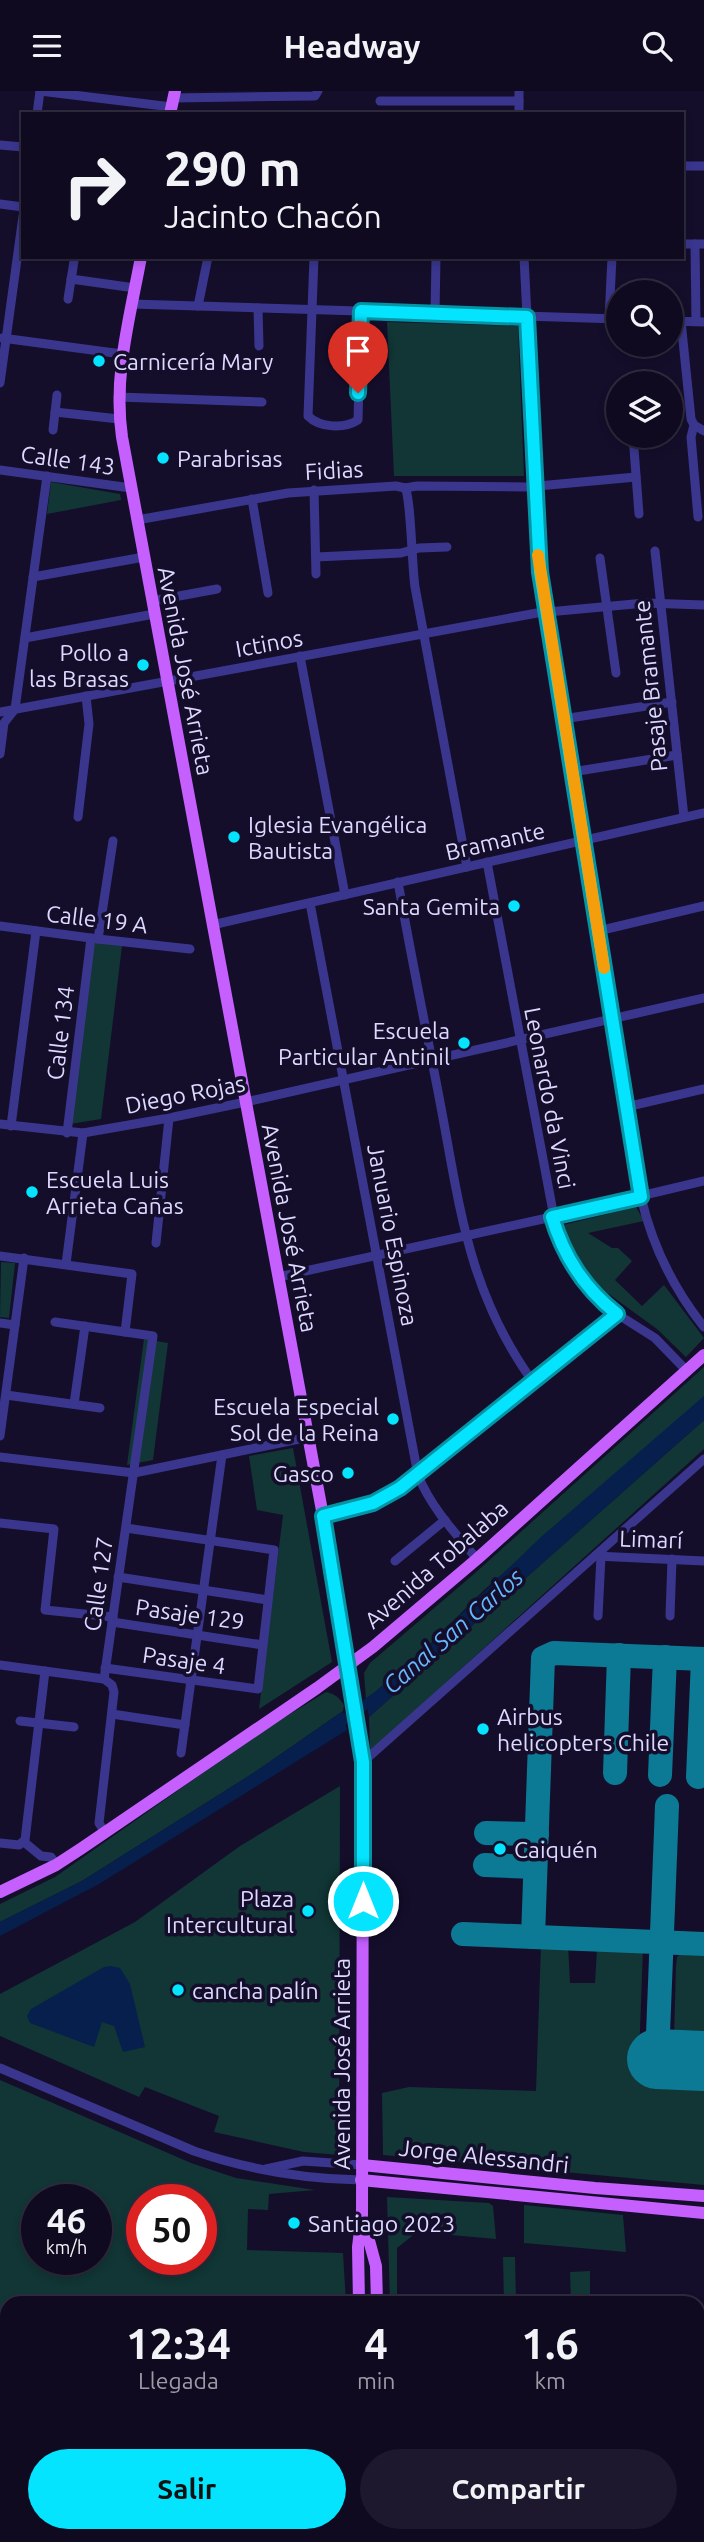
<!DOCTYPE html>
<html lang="es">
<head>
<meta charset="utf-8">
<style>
	:root { --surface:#0f0a20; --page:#1d182d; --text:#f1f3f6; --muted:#9b9aa5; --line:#2f2b3e; --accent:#05e4ff }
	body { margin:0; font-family:Ubuntu,sans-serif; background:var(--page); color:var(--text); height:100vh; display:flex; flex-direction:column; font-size:26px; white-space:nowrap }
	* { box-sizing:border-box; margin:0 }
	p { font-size:23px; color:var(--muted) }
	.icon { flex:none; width:38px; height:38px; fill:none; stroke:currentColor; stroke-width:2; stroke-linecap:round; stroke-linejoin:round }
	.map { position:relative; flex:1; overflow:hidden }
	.sheet { position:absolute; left:0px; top:2205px; width:705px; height:247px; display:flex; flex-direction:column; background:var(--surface); border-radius:21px 21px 0 0; box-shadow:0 4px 10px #0003,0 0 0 2px var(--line) }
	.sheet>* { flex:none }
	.top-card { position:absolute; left:21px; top:21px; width:663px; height:147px; border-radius:0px; box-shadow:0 4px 10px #0003,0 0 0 2px var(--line); background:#0f0a20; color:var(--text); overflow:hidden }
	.fabs { position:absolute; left:606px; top:189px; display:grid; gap:14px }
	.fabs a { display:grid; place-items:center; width:77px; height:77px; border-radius:50%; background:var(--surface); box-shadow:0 4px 10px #0003,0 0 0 2px var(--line); font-size:35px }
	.speed { position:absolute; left:21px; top:2093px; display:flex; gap:14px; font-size:35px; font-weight:700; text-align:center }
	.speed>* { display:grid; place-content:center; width:91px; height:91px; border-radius:50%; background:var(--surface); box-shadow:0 4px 10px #0003,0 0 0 2px var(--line); line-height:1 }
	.speed small { font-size:18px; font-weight:400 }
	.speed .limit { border:10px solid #d22; background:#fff; color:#111 }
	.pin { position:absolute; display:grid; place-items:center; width:60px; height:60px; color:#fff; margin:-72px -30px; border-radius:50% 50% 50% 0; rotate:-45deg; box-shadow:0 0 7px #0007 }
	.pin .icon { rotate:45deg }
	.me { position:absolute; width:77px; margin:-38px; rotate:0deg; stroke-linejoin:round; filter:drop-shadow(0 0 5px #0008) }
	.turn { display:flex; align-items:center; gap:24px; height:147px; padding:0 28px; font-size:32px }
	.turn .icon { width:91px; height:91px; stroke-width:2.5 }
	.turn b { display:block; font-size:49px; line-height:60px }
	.eta { display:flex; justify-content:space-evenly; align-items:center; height:119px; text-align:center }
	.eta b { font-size:42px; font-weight:700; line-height:49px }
	.cta { display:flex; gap:14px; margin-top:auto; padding:14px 28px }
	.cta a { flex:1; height:80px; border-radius:42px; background:var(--accent); color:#111; font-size:28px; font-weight:700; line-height:80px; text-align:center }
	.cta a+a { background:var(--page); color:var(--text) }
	header { display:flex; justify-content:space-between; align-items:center; height:91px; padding:0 28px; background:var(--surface); font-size:32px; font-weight:700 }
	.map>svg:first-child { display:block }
	.green { fill:#113635; fill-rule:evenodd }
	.water { fill:#061f4d }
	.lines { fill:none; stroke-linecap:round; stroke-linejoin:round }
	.canal { stroke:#061f4d; stroke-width:10 }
	.taxiway { stroke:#0c7995; stroke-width:24 }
	.runway { stroke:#0c7995; stroke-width:60 }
	.minor { stroke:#3a368e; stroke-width:9 }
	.major { stroke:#c560ff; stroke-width:12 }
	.route-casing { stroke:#0394a6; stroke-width:18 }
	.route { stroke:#05e4ff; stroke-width:12 }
	.slow { stroke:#f59e0b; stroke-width:12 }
	.poi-dot { fill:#05e4ff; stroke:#140e2b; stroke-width:2.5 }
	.labels { text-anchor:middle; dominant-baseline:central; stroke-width:7; stroke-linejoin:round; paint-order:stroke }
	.poi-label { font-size:23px; fill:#ddd9ff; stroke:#140e2b; text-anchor:start }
	.street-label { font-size:23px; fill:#ddd9ff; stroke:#140e2b }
	.water-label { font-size:24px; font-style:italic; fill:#67b7ff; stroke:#140e2b }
</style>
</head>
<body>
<header><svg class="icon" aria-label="menu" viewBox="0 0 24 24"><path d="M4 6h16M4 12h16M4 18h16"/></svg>Headway<svg class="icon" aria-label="search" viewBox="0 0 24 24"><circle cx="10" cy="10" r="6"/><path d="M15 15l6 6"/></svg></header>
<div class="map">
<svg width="704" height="2451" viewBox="0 0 704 2451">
	<rect width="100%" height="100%" fill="#140e2b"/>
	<g class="green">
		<polygon points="387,231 518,235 524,385 394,385"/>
		<polygon points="51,391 120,403 121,409 47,423"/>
		<polygon points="93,851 122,855 101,1028 70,1033"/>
		<polygon points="636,1116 644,1130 588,1142 612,1157 618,1157 632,1170 615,1189 642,1215 664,1194 704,1247 686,1266 657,1238 595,1193 572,1159 563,1134"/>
		<polygon points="1,1171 15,1172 9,1227 0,1226"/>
		<polygon points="144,1248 168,1252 153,1369 127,1374"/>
		<polygon points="704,1276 704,1306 483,1500 429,1554 366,1609 364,1582 370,1572 474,1483"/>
		<polygon points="704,1329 704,1358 370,1660 369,1626"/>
		<polygon points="293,1357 332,1571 259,1618 283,1424 257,1419 249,1365"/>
		<path d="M 326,1601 C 335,1603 339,1606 344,1614 L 343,1620 L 255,1681 L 82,1790 L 0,1831 L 0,1813 L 55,1786 L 264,1639 Z"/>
		<polygon points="340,1695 339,2064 304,2061 214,2041 219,2025 145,1996 139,2006 0,1945 0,1903 135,1831 240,1755"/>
		<polygon points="541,1854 568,1854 570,1892 595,1892 597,1858 643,1858 638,1992 704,1995 704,2094 383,2064 382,2002 409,1996 536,2000"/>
		<polygon points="683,1861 704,1862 704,1954 680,1953 674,1946 676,1875 677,1866"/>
		<path d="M 0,1989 L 191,2072 L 236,2087 L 315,2099 L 269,2103 L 268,2119 L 248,2118 L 247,2159 L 343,2162 L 346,2212 L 7,2212 L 7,2445 L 146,2445 L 145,2451 L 0,2451 ZM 37,2109 L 96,2109 L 96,2168 L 37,2168 ZM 142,2109 L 201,2109 L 201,2168 L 142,2168 Z"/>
		<polygon points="387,2106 489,2112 493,2115 496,2148 417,2141 397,2157 397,2212 390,2212"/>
		<polygon points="524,2114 623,2124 626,2161 524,2152"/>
		<polygon points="503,2166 515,2166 516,2212 504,2212"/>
		<polygon points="590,2180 590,2212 571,2212 570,2181"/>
	</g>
	<g class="water">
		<polygon points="704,1305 704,1329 369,1626 366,1609 429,1554 541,1446"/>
		<polygon points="343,1620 347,1639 99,1793 0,1845 0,1831 82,1790 255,1681"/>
		<polygon points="111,1875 120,1877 130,1893 145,1956 123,1961 114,1935 102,1931 94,1956 30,1932 27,1925 31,1918 104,1876"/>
	</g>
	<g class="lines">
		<polyline class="canal" points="334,1636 376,1606"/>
		<g class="taxiway">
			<polyline points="615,1682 619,1564"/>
			<polyline points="660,1684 665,1566"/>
			<polyline points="698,1686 703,1568"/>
			<polyline points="486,1742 537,1743"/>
			<polyline points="485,1774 535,1776"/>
			<polyline points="463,1843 704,1853"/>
			<polyline points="533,1846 543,1567 554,1562 704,1568"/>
			<polyline points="657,1968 667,1715"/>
		</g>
		<polyline class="runway" points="657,1968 704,1970"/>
		<g class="minor">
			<polyline points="40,0 172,16"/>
			<polyline points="173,7 315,5 318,0"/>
			<polyline points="380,10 519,10"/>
			<polyline points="37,23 40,0"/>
			<polyline points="519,23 519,0"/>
			<polyline points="0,54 23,56"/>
			<polyline points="682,75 704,75"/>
			<polyline points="0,113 23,116"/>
			<polyline points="682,153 704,153"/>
			<polyline points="695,153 696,230"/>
			<path d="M 314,166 L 308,325 C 320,337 344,338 358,329 L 361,220"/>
			<path d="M 524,166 L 540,481 L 641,1106 C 652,1154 673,1197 704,1236"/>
			<polyline points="71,188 135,197"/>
			<polyline points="68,208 74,170"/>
			<polyline points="132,213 618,228"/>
			<polyline points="198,215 208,166"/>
			<polyline points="258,217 259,255"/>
			<polyline points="435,223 436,166"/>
			<polyline points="609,228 612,166"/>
			<polyline points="670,230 704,231"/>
			<polyline points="681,230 691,328 694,334 691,346 698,426"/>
			<polyline points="2,247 122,263"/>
			<polyline points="0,292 23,125"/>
			<polyline points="118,306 262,311"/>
			<polyline points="55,321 119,328"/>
			<polyline points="694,334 704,340"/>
			<polyline points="53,339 57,304"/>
			<polyline points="633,345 639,423"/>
			<polyline points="0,379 131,397"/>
			<path d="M 405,397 C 411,406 412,478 415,496 L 467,776"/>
			<polyline points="314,399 316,483"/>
			<polyline points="252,408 268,502"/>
			<polyline points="137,429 288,402 396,395 405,397 417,395 527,396 636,386"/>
			<polyline points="655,460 684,726"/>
			<polyline points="316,466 401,462 419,457 447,456"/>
			<polyline points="600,467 616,582"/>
			<polyline points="33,486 144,466"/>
			<polyline points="152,510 217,498"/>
			<polyline points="25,547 154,523"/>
			<polyline points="300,565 345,804"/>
			<polyline points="0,621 537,522 645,512 704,514"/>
			<polyline points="563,628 672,611"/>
			<polyline points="0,663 4,632 15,618 47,385"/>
			<polyline points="572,681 677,664"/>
			<polyline points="78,726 89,633 86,605"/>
			<polyline points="487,771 557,1142 569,1169 593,1202 617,1223 655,1247 687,1280"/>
			<path d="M 398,791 C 411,865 426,938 440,1011 C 460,1116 468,1201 533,1291"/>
			<path d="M 310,812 L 418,1384 C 430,1415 455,1442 477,1468"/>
			<polyline points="212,834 704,722"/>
			<polyline points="0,835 98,848 190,858"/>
			<polyline points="598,840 704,815"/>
			<polyline points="98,848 113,750"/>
			<polyline points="626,1016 704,998"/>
			<polyline points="0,1033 83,1042 169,1027 250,1010 704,907"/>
			<polyline points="11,1035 36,840"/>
			<polyline points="67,1042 91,847"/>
			<polyline points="156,1152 169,1027"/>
			<polyline points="0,1165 132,1183 125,1241"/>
			<polyline points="66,1173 83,1042"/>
			<polyline points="278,1186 552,1126 704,1090"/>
			<polyline points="55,1231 153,1245 104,1588"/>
			<polyline points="0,1232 15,1234"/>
			<polyline points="6,1304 100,1317"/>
			<polyline points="74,1313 85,1235"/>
			<polyline points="0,1345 24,1167"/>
			<polyline points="0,1366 134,1382 309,1346"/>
			<polyline points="323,1425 373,1412 400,1397 617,1223"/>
			<polyline points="0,1432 54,1438 45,1519 113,1526"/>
			<polyline points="595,1465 704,1470"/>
			<polyline points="395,1470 445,1429"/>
			<polyline points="118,1486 268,1509"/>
			<polyline points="598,1525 601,1465"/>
			<polyline points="670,1525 672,1468"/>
			<polyline points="112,1531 263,1554"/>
			<polyline points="0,1574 104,1588 112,1594 114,1601 99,1732 105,1742"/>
			<polyline points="105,1577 258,1598 274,1459 126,1437"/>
			<polyline points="112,1623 185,1634"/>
			<polyline points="20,1630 74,1636"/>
			<polyline points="181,1662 222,1364"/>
			<polyline points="363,1671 704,1368"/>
			<polyline points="24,1751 41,1765 51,1766 56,1774"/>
			<polyline points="0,1752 19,1754 25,1749 45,1580"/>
			<path d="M 0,1977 L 194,2060 C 249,2079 303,2088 361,2089"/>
			<polyline points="266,2078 303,2070 362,2074"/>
			<polyline points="254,2451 254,2445"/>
		</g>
		<g class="major">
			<polyline points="170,23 175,0"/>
			<path d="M 141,166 C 130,226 113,285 122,346 L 323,1425 L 359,1642 L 363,1671 L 362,2124 L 358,2156 L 359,2212"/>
			<polyline points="0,1801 56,1774 82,1757 317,1597 373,1556 477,1468 704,1264"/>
			<polyline points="362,2074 595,2097 704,2105"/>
			<polyline points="361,2089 704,2122"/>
			<polyline points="364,2131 376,2175 377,2212"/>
			<polyline points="370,2451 370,2445"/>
			<polyline points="381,2451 382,2445"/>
		</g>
	</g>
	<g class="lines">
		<defs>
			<path id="route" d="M 358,302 L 361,220 L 527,226 L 540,481 L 641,1106 L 552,1126 C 564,1166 584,1197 617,1223 L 400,1397 L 373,1412 L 323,1425 L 363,1671 L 363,1810"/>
		</defs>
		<use href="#route" class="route-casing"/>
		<use href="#route" class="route"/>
		<polyline class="slow" points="538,464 604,877"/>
	</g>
	<g class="poi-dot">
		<circle cx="99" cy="270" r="7"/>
		<circle cx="163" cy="367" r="7"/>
		<circle cx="143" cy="574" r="7"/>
		<circle cx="234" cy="746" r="7"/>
		<circle cx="514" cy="815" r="7"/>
		<circle cx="464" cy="952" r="7"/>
		<circle cx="32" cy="1101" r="7"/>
		<circle cx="393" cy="1328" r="7"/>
		<circle cx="348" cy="1382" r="7"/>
		<circle cx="483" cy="1638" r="7"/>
		<circle cx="500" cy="1758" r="7"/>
		<circle cx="308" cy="1820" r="7"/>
		<circle cx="178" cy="1899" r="7"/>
		<circle cx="294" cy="2132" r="7"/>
	</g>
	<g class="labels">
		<g class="poi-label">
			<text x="113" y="270">Carnicería Mary</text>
			<text x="177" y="367">Parabrisas</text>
			<text x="129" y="561" text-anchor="end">Pollo a<tspan x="129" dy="26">las Brasas</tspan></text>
			<text x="248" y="733">Iglesia Evangélica<tspan x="248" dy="26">Bautista</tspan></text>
			<text x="500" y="815" text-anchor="end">Santa Gemita</text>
			<text x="450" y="939" text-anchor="end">Escuela<tspan x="450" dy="26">Particular Antinil</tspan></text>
			<text x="46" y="1088">Escuela Luis<tspan x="46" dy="26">Arrieta Cañas</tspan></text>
			<text x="379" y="1315" text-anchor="end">Escuela Especial<tspan x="379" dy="26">Sol de la Reina</tspan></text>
			<text x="334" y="1382" text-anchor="end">Gasco</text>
			<text x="497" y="1625">Airbus<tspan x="497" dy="26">helicopters Chile</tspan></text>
			<text x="514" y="1758">Caiquén</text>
			<text x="294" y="1807" text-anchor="end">Plaza<tspan x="294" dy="26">Intercultural</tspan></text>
			<text x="192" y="1899">cancha palín</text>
			<text x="308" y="2132">Santiago 2023</text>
		</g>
		<g class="street-label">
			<text transform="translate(68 369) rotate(8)">Calle 143</text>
			<text transform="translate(334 379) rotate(-3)">Fidias</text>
			<text transform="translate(269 552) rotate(-10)">Ictinos</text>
			<text transform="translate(186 580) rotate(79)">Avenida José Arrieta</text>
			<text transform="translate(650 595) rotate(-96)">Pasaje Bramante</text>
			<text transform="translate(495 750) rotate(-13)">Bramante</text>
			<text transform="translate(97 828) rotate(7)">Calle 19 A</text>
			<text transform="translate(60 942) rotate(-83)">Calle 134</text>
			<text transform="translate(185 1003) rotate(-11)">Diego Rojas</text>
			<text transform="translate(550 1007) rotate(79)">Leonardo da Vinci</text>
			<text transform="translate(290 1137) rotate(79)">Avenida José Arrieta</text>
			<text transform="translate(393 1144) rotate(79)">Januario Espinoza</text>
			<text transform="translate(651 1448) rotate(2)">Limarí</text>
			<text transform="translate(436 1473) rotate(-41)">Avenida Tobalaba</text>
			<text transform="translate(98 1493) rotate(-82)">Calle 127</text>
			<text transform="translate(190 1523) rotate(8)">Pasaje 129</text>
			<text transform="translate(184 1569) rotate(8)">Pasaje 4</text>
			<text transform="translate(341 1973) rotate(-90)">Avenida José Arrieta</text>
			<text transform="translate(484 2065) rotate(6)">Jorge Alessandri</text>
		</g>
		<g class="water-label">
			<text transform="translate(453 1540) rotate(-41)">Canal San Carlos</text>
		</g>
	</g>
</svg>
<div class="fabs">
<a><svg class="icon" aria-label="search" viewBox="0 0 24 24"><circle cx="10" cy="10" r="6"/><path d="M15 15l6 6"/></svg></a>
<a><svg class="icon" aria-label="layers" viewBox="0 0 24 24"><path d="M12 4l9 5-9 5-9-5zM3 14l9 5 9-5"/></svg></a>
</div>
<div class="speed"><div>46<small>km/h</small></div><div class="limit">50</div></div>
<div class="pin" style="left:358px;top:302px;background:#d93025"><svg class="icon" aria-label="arrive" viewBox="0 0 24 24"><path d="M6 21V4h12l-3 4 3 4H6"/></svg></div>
<svg class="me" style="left:363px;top:1810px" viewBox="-20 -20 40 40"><circle r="17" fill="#05e4ff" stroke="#fff" stroke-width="3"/><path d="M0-11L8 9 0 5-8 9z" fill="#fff"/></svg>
<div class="top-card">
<div class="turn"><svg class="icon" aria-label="right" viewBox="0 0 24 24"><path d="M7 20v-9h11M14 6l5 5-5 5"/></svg><div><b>290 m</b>Jacinto Chacón</div></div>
</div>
<section class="sheet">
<div class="eta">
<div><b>12:34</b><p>Llegada</p></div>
<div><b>4</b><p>min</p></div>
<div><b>1.6</b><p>km</p></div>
</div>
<div class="cta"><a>Salir</a><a>Compartir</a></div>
</section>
</div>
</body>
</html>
